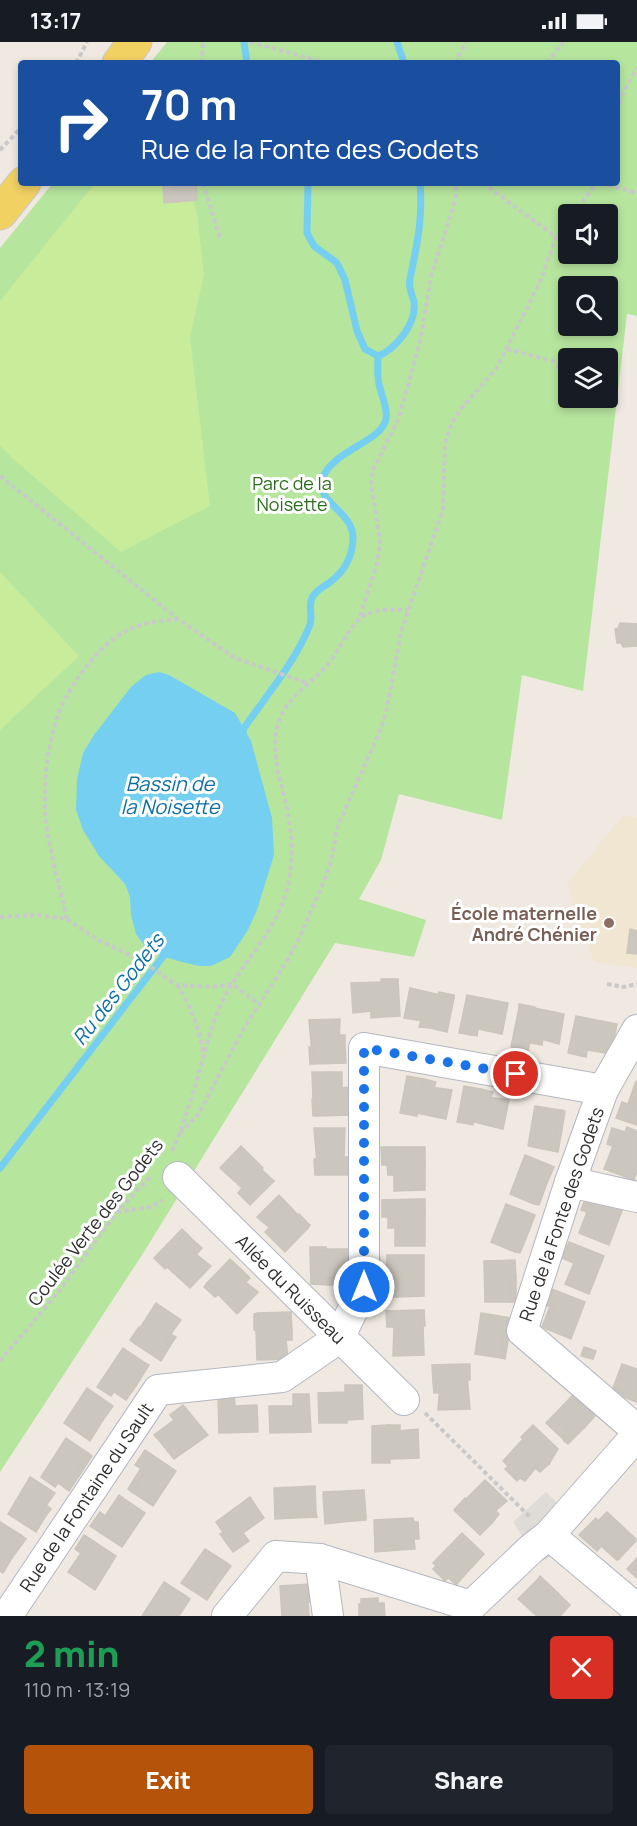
<!DOCTYPE html>
<html lang="en">
<head>
<meta charset="utf-8">
<style>
	:root { --surface:#171b24; --page:#20242c; --text:#f1f3f6; --muted:#9ea1a6; --accent:#b45309 }
	body { margin:0; font-family:Manrope,sans-serif; background:var(--page); color:var(--text); height:100vh; display:flex; flex-direction:column; font-size:22px; white-space:nowrap }
	* { box-sizing:border-box; margin:0 }
	p { font-size:20px; color:var(--muted) }
	.icon { flex:none; width:33px; height:33px; fill:none; stroke:currentColor; stroke-width:2; stroke-linecap:round; stroke-linejoin:round }
	.map { position:relative; height:1574px; overflow:hidden }
	.side { display:flex; flex-direction:column; background:var(--surface); flex:1 }
	.side>* { flex:none }
	.banner { position:absolute; left:18px; top:18px; width:602px; height:126px; border-radius:6px; box-shadow:0 3px 9px #0003; background:#1a4fa0; color:#fff; overflow:hidden }
	.buttons { position:absolute; left:558px; top:162px; display:grid; gap:12px }
	.buttons a { display:grid; place-items:center; width:60px; height:60px; border-radius:6px; background:var(--surface); box-shadow:0 3px 9px #0003; font-size:30px }
	.pin { position:absolute; display:grid; place-items:center; width:51px; height:51px; color:#fff; margin:-26px; border:3px solid #fff; border-radius:50%; box-shadow:0 2px 6px #0007 }
	.me { position:absolute; width:66px; margin:-33px; rotate:0deg; stroke-linejoin:round; filter:drop-shadow(0 0 4px #0008) }
	.turn { display:flex; align-items:center; gap:21px; height:126px; padding:0 24px; font-size:27px }
	.turn .icon { width:78px; height:78px; stroke-width:2.5 }
	.turn b { display:block; font-size:42px; line-height:51px }
	.round { display:grid; place-items:center; flex:none; width:63px; height:63px; border-radius:6px; background:var(--page) }
	.summary { display:flex; align-items:center; justify-content:space-between; height:102px; padding:0 24px }
	h1 { font-size:36px; font-weight:800; line-height:45px; color:#1e9e55 }
	.button { display:flex; gap:12px; margin-top:auto; padding:12px 24px }
	.button a { flex:1; height:69px; border-radius:6px; background:var(--accent); color:#fff; font-size:24px; font-weight:800; line-height:69px; text-align:center }
	.button a+a { background:var(--page); color:var(--text) }
	.status { display:flex; justify-content:space-between; align-items:center; height:42px; padding:0 30px; background:var(--surface); direction:ltr }
	.status svg { height:16px; fill:currentColor }
	.map>svg:first-child { display:block }
	.education { fill:#f0e6d1 }
	.green { fill:#b6e59e; fill-rule:evenodd }
	.pitch { fill:#c9ec9a }
	.plaza { fill:#dfdcd8 }
	.water { fill:#75cff0 }
	.lines { fill:none; stroke-linecap:round; stroke-linejoin:round }
	.stream { stroke:#75cff0; stroke-width:7 }
	.building { fill:#cbc7bf; stroke:#cbc5ba; stroke-width:1.5 }
	.minor-casing { stroke:#b4b7c1; stroke-width:32 }
	.major-casing { stroke:#c9c9c9; stroke-width:35 }
	.path { stroke:#c9c9c9; stroke-width:4; stroke-dasharray:4.5 3; stroke-linecap:butt }
	.minor { stroke:#fff; stroke-width:30 }
	.major { stroke:#f2d163; stroke-width:33 }
	.route { stroke:#1a73e8; stroke-width:10; stroke-dasharray:0 18 }
	.education-dot { fill:#8d6e63; stroke:#fff; stroke-width:2 }
	.labels { text-anchor:middle; dominant-baseline:central; stroke-width:6; stroke-linejoin:round; paint-order:stroke }
	.park-label { font-size:18px; fill:#2c6e1b; stroke:#fff }
	.education-label { font-size:18px; font-weight:bold; fill:#785e54; stroke:#fff; text-anchor:end }
	.street-label { font-size:18px; fill:#2e2e2e; stroke:#fff }
	.water-label { font-size:20px; font-style:italic; fill:#0d6fa3; stroke:#fff }
</style>
</head>
<body>
<div class="status"><b>13:17</b><svg viewBox="0 0 49 12"><path d="M0 12V9h3v3zM5 12V6h3v6zM10 12V3h3v9zM15 12V0h3v12zM26 1h20v11H26zM47 4h2v5h-2z"/></svg></div>
<div class="map">
<svg width="637" height="1574" viewBox="0 0 637 1574">
	<rect width="100%" height="100%" fill="#efe9e1"/>
	<polygon class="education" points="623,774 637,775 637,926 594,920 567,842"/>
	<path class="green" d="M 167,0 L 637,0 L 637,274 L 627,272 L 583,649 L 522,633 L 502,778 L 399,752 L 381,818 L 359,857 L 426,878 L 414,915 L 335,901 L 142,1213 L 0,1430 L 0,206 L 53,141 L 616,141 L 616,21 L 150,21 ZM 568,172 L 608,172 L 608,212 L 568,212 ZM 568,244 L 608,244 L 608,284 L 568,284 ZM 568,316 L 608,316 L 608,356 L 568,356 Z"/>
	<g class="pitch">
		<polygon points="95,141 189,141 197,171 204,232 190,295 210,464 121,510 13,417 0,403 0,259"/>
		<polygon points="0,530 79,614 0,688"/>
	</g>
	<polygon class="plaza" points="546,1450 579,1483 546,1518 531,1507 513,1480"/>
	<polygon class="water" points="159,630 169,633 235,671 251,699 272,776 274,813 257,868 248,888 230,915 211,924 199,924 178,919 155,912 144,903 136,892 131,873 130,855 125,842 99,814 83,788 76,768 77,738 83,711 94,693 131,645 146,633"/>
	<g class="lines">
		<g class="stream">
			<polyline points="244,0 247,21"/>
			<polyline points="397,0 404,21"/>
			<polyline points="308,141 307,191 314,204 337,221 345,238 357,289 365,307 378,314"/>
			<path d="M 242,694 L 244,686 C 267,653 295,620 310,583 C 313,574 308,564 312,556 C 315,549 323,545 329,541 C 344,530 353,514 353,495 C 352,469 316,460 322,438 C 331,408 381,401 386,377 C 388,365 381,353 379,342 C 377,333 378,323 378,314 C 396,307 417,281 414,260 C 412,252 408,245 410,237 C 417,201 423,179 420,141"/>
			<polyline points="0,1126 168,908"/>
		</g>
	</g>
	<g class="building">
		<polygon points="196,141 197,158 177,160 175,142"/>
		<polygon points="175,142 177,160 164,161 163,143"/>
		<polygon points="620,581 637,582 637,604 623,605 621,601 617,601 615,587 618,586"/>
		<polygon points="630,887 637,889 637,912 627,911"/>
		<polygon points="381,937 398,937 400,974 383,975 382,968 353,971 351,941 381,940"/>
		<polygon points="410,946 454,956 447,990 430,986 431,980 404,976"/>
		<polygon points="439,950 454,953 454,956 438,953"/>
		<polygon points="467,953 508,961 503,987 479,982 477,994 459,991"/>
		<polygon points="519,962 535,965 534,969 519,966"/>
		<polygon points="519,966 534,969 535,966 564,972 559,1002 531,994 528,1009 511,1005"/>
		<polygon points="382,968 383,975 371,976 371,969"/>
		<polygon points="576,974 617,982 612,1007 588,1003 586,1015 568,1011"/>
		<polygon points="340,977 339,1004 345,1004 346,1021 313,1022 309,978"/>
		<polygon points="421,978 431,980 430,986 419,985"/>
		<polygon points="479,982 503,987 502,992 478,987"/>
		<polygon points="338,993 345,993 345,1004 339,1004"/>
		<polygon points="531,994 543,996 542,1003 530,1001"/>
		<polygon points="588,1003 612,1007 611,1012 587,1008"/>
		<polygon points="309,1005 313,1005 313,1022 310,1022"/>
		<polygon points="312,1030 342,1030 342,1056 349,1056 350,1073 317,1074 316,1057 313,1057"/>
		<polygon points="407,1034 424,1037 422,1044 452,1048 446,1077 417,1071 417,1074 400,1071"/>
		<polygon points="424,1037 436,1040 434,1046 422,1044"/>
		<polygon points="636,1039 637,1052 633,1064 628,1062"/>
		<polygon points="464,1044 481,1047 480,1054 509,1058 503,1087 458,1076"/>
		<polygon points="349,1045 349,1056 342,1056 342,1046"/>
		<polygon points="481,1047 493,1050 491,1056 480,1054"/>
		<polygon points="637,1052 637,1083 616,1076 622,1060 633,1064"/>
		<polygon points="312,1057 316,1057 317,1074 313,1074"/>
		<polygon points="535,1064 561,1068 556,1092 561,1093 558,1110 528,1104"/>
		<polygon points="561,1068 565,1069 561,1093 556,1092"/>
		<polygon points="458,1076 474,1079 473,1083 457,1080"/>
		<polygon points="627,1085 637,1089 637,1129 634,1138 610,1129 618,1106 607,1102 612,1086 625,1090"/>
		<polygon points="314,1086 345,1086 344,1115 351,1115 352,1133 318,1133"/>
		<polygon points="241,1104 263,1126 262,1128 274,1139 250,1163 238,1151 242,1146 220,1126"/>
		<polygon points="613,1104 618,1106 610,1129 604,1127"/>
		<polygon points="381,1105 421,1105 421,1121 425,1121 425,1148 394,1149 394,1123 382,1123"/>
		<rect x="421" y="1105" width="4" height="16"/>
		<polygon points="525,1113 554,1125 547,1141 543,1139 534,1162 510,1152"/>
		<polygon points="314,1117 318,1117 318,1133 315,1133"/>
		<polygon points="387,1123 394,1123 395,1133 388,1133"/>
		<polygon points="543,1139 547,1141 539,1163 534,1162"/>
		<polygon points="587,1152 623,1166 609,1203 584,1193 592,1172 581,1168"/>
		<polygon points="279,1153 298,1173 296,1175 308,1186 285,1210 273,1198 278,1193 257,1175"/>
		<polygon points="421,1157 421,1173 425,1173 425,1204 395,1204 395,1175 382,1175 382,1158"/>
		<rect x="421" y="1157" width="4" height="16"/>
		<polygon points="506,1162 535,1173 529,1189 524,1187 515,1210 491,1200"/>
		<polygon points="587,1170 592,1172 584,1193 579,1191"/>
		<polygon points="299,1172 310,1183 308,1186 296,1175"/>
		<rect x="388" y="1175" width="7" height="11"/>
		<polygon points="270,1185 278,1193 273,1198 265,1190"/>
		<polygon points="182,1187 194,1199 187,1205 211,1224 190,1246 167,1225 169,1223 157,1213"/>
		<polygon points="524,1187 529,1189 520,1211 515,1210"/>
		<polygon points="194,1199 202,1206 196,1213 187,1205"/>
		<polygon points="569,1200 604,1214 589,1252 565,1242 574,1221 562,1216"/>
		<rect x="310" y="1205" width="16" height="4"/>
		<polygon points="326,1207 357,1207 357,1238 327,1236 328,1243 311,1242 310,1209 326,1209"/>
		<polygon points="157,1213 169,1223 165,1227 154,1216"/>
		<polygon points="387,1213 424,1213 424,1254 398,1255 398,1230 386,1231"/>
		<polygon points="230,1217 243,1229 238,1234 258,1250 237,1272 207,1241"/>
		<polygon points="515,1218 516,1235 511,1236 511,1260 485,1260 484,1219"/>
		<polygon points="243,1229 250,1236 245,1241 238,1234"/>
		<polygon points="398,1230 398,1255 393,1255 393,1231"/>
		<polygon points="516,1235 516,1260 511,1260 511,1236"/>
		<polygon points="327,1236 338,1236 338,1243 328,1243"/>
		<polygon points="207,1241 219,1252 215,1255 204,1245"/>
		<polygon points="549,1246 585,1260 571,1297 547,1287 554,1266 543,1262"/>
		<polygon points="156,1261 181,1278 165,1300 170,1304 161,1319 134,1301 142,1288 140,1286"/>
		<polygon points="550,1264 554,1266 547,1287 542,1285"/>
		<polygon points="419,1268 420,1284 423,1284 424,1313 393,1314 394,1285 387,1285 386,1269"/>
		<polygon points="419,1268 424,1268 425,1284 420,1284"/>
		<polygon points="291,1270 292,1287 285,1287 288,1317 257,1318 256,1288 259,1288 258,1271"/>
		<polygon points="258,1271 259,1288 254,1288 254,1272"/>
		<polygon points="481,1271 511,1276 509,1293 504,1292 501,1316 475,1312"/>
		<polygon points="139,1285 142,1288 134,1301 130,1298"/>
		<rect x="285" y="1287" width="7" height="11"/>
		<polygon points="170,1292 176,1295 170,1304 165,1300"/>
		<polygon points="504,1292 509,1293 505,1317 501,1316"/>
		<polygon points="584,1305 596,1309 593,1317 581,1314"/>
		<polygon points="123,1306 145,1321 132,1341 136,1344 126,1358 114,1350 111,1354 97,1345"/>
		<polygon points="145,1321 149,1323 136,1344 132,1341"/>
		<polygon points="466,1322 470,1367 438,1368 440,1340 433,1340 432,1323"/>
		<rect x="466" y="1322" width="4" height="16"/>
		<polygon points="622,1322 637,1327 637,1360 634,1359 636,1354 613,1346"/>
		<polygon points="433,1340 440,1340 440,1351 434,1351"/>
		<polygon points="345,1343 362,1343 363,1377 347,1378 347,1381 319,1381 318,1351 345,1350"/>
		<polygon points="87,1346 113,1364 103,1378 99,1376 86,1396 64,1381"/>
		<polygon points="613,1346 636,1354 634,1359 613,1351"/>
		<polygon points="293,1352 309,1352 311,1390 270,1391 269,1364 293,1364"/>
		<polygon points="218,1353 234,1353 235,1364 257,1363 258,1390 219,1391"/>
		<polygon points="573,1353 578,1357 563,1397 546,1381"/>
		<polygon points="578,1357 595,1374 584,1386 581,1382 564,1399 563,1397"/>
		<polygon points="183,1363 208,1393 174,1417 157,1396 177,1382 170,1373"/>
		<polygon points="99,1376 103,1378 90,1399 86,1396"/>
		<polygon points="174,1378 177,1382 157,1396 154,1393"/>
		<polygon points="581,1382 584,1386 568,1402 564,1399"/>
		<polygon points="388,1383 388,1390 418,1387 419,1416 390,1417 390,1421 372,1421 372,1384"/>
		<rect x="388" y="1383" width="12" height="7"/>
		<polygon points="533,1383 558,1407 549,1422 543,1417 525,1439 520,1436 517,1439 505,1427 508,1424 503,1419 523,1397 521,1395"/>
		<polygon points="66,1396 88,1411 75,1432 79,1434 69,1449 58,1441 55,1445 41,1435"/>
		<polygon points="145,1408 176,1429 153,1464 132,1450 145,1429 135,1423"/>
		<polygon points="88,1411 92,1414 79,1434 75,1432"/>
		<polygon points="543,1417 549,1422 540,1430 535,1426"/>
		<polygon points="141,1426 145,1429 132,1450 128,1447"/>
		<polygon points="30,1435 55,1451 40,1472 45,1475 36,1490 8,1472"/>
		<polygon points="485,1438 507,1459 487,1476 492,1481 480,1493 456,1470 467,1458 466,1457"/>
		<polygon points="315,1444 316,1471 292,1472 292,1476 275,1477 274,1446"/>
		<polygon points="364,1448 366,1474 342,1476 342,1480 325,1482 323,1450"/>
		<polygon points="119,1453 123,1456 109,1477 105,1474"/>
		<polygon points="250,1455 264,1476 243,1491 249,1499 233,1510 220,1492 223,1490 216,1480"/>
		<polygon points="123,1456 145,1471 122,1505 90,1484 100,1470 109,1477"/>
		<polygon points="465,1456 467,1458 456,1470 454,1468"/>
		<polygon points="46,1463 51,1467 45,1475 40,1472"/>
		<polygon points="495,1468 499,1472 492,1481 487,1476"/>
		<polygon points="607,1470 637,1498 619,1517 603,1502 597,1509 579,1493 596,1476 598,1479"/>
		<polygon points="316,1471 317,1475 292,1476 292,1472"/>
		<polygon points="366,1474 366,1478 342,1480 342,1476"/>
		<polygon points="413,1476 414,1480 418,1480 419,1497 414,1497 415,1507 398,1508 398,1503 375,1504 374,1478"/>
		<polygon points="0,1480 21,1493 8,1514 12,1516 3,1531 0,1529"/>
		<polygon points="462,1491 484,1512 472,1525 469,1521 452,1539 448,1536 445,1539 433,1527 436,1524 433,1521"/>
		<polygon points="21,1493 26,1497 12,1516 8,1514"/>
		<polygon points="84,1493 116,1514 95,1548 73,1533 85,1514 75,1507"/>
		<polygon points="603,1502 619,1517 617,1518 601,1504"/>
		<polygon points="398,1503 398,1508 375,1510 375,1504"/>
		<polygon points="205,1507 227,1521 213,1541 217,1543 207,1558 181,1541"/>
		<polygon points="81,1511 85,1514 73,1533 68,1530"/>
		<polygon points="637,1516 637,1536 627,1527"/>
		<polygon points="227,1521 231,1524 217,1543 213,1541"/>
		<polygon points="469,1521 472,1525 456,1543 452,1539"/>
		<polygon points="540,1534 558,1551 554,1555 537,1538"/>
		<polygon points="537,1538 554,1555 558,1551 570,1563 560,1574 537,1574 518,1557"/>
		<polygon points="164,1540 186,1554 173,1574 142,1574"/>
		<polygon points="311,1542 312,1560 308,1560 309,1574 282,1574 280,1544"/>
		<polygon points="186,1554 190,1557 179,1574 173,1574"/>
		<polygon points="378,1556 378,1561 384,1561 385,1574 359,1574 359,1562 361,1562 361,1557"/>
	</g>
	<g class="lines">
		<defs>
			<g id="minor">
				<polyline points="603,1048 637,988"/>
				<polyline points="178,1135 404,1358"/>
				<polyline points="570,1140 637,1155"/>
				<polyline points="549,1493 637,1567"/>
				<polyline points="320,1517 328,1574"/>
				<polyline points="7,1574 158,1348 282,1335 339,1296 364,1245 364,1006 603,1048 570,1140 522,1289 637,1388"/>
				<polyline points="227,1574 276,1514 320,1517 471,1564 531,1507 549,1493 637,1393"/>
			</g>
			<g id="major">
				<polyline points="119,21 135,0"/>
				<polyline points="0,171 24,141"/>
			</g>
		</defs>
		<use href="#minor" class="minor-casing"/>
		<use href="#major" class="major-casing"/>
		<g class="path">
			<polyline points="250,0 326,21"/>
			<polyline points="76,21 87,0"/>
			<polyline points="202,21 203,0"/>
			<polyline points="455,21 466,0"/>
			<polyline points="547,21 563,0"/>
			<polyline points="616,68 625,47 637,26"/>
			<polyline points="0,108 21,86"/>
			<polyline points="203,141 220,196"/>
			<polyline points="483,141 556,195"/>
			<polyline points="601,141 637,151"/>
			<polyline points="573,172 597,141"/>
			<polyline points="507,307 553,319 568,339"/>
			<polyline points="0,434 178,577 235,616 307,641"/>
			<polyline points="360,574 377,522 380,499 371,441 373,428 399,376 420,300 431,234 456,156 456,141"/>
			<polyline points="0,875 38,873 67,877 96,897 138,917"/>
			<path d="M 67,877 C 60,845 47,802 45,769 C 44,739 47,708 56,679 C 65,648 99,601 128,588 C 144,580 160,579 177,577"/>
			<polyline points="151,925 176,943 212,945 232,942 259,962"/>
			<polyline points="607,942 624,945 637,942"/>
			<path d="M 177,943 C 190,963 200,987 203,1011"/>
			<polyline points="180,1091 198,1073 243,988 285,922 298,899 327,832 332,815 338,783 381,687 387,666 401,590 443,468 445,402 451,383 460,368 496,327 540,240 556,195 568,178"/>
			<path d="M 172,1109 L 180,1091 C 188,1065 197,1040 204,1013 C 209,994 214,976 223,958 C 241,922 271,895 284,857 C 294,829 293,796 287,767 C 281,736 267,706 281,674 C 292,650 317,638 332,617 C 357,578 356,565 407,568"/>
			<polyline points="117,1170 151,1165 163,1158"/>
			<polyline points="0,1319 60,1248 117,1170 152,1133"/>
			<polyline points="425,1371 531,1476"/>
		</g>
		<use href="#minor" class="minor"/>
		<use href="#major" class="major"/>
	</g>
	<g class="lines">
		<polyline class="route" points="364,1245 364,1006 516,1032"/>
	</g>
	<circle class="education-dot" cx="609" cy="881" r="6"/>
	<g class="labels">
		<g class="park-label">
			<text x="292" y="441">Parc de la<tspan x="292" dy="21">Noisette</tspan></text>
		</g>
		<g class="education-label">
			<text x="597" y="871">École maternelle<tspan x="597" dy="21">André Chénier</tspan></text>
		</g>
		<g class="street-label">
			<text transform="translate(561 1172) rotate(-71)">Rue de la Fonte des Godets</text>
			<text transform="translate(95 1180) rotate(-52)">Coulée Verte des Godets</text>
			<text transform="translate(291 1247) rotate(45)">Allée du Ruisseau</text>
			<text transform="translate(86 1455) rotate(-56)">Rue de la Fontaine du Sault</text>
		</g>
		<g class="water-label">
			<text x="170" y="741">Bassin de<tspan x="170" dy="23">la Noisette</tspan></text>
			<text transform="translate(118 947) rotate(-52)">Ru des Godets</text>
		</g>
	</g>
</svg>
<div class="buttons">
<a><svg class="icon" aria-label="sound" viewBox="0 0 24 24"><path d="M4 9h4l5-4v14l-5-4H4zM17 9q2 3 0 6"/></svg></a>
<a><svg class="icon" aria-label="search" viewBox="0 0 24 24"><circle cx="10" cy="10" r="6"/><path d="M15 15l6 6"/></svg></a>
<a><svg class="icon" aria-label="layers" viewBox="0 0 24 24"><path d="M12 4l9 5-9 5-9-5zM3 14l9 5 9-5"/></svg></a>
</div>
<div class="pin" style="left:516px;top:1032px;background:#d93025"><svg class="icon" aria-label="arrive" viewBox="0 0 24 24"><path d="M6 21V4h12l-3 4 3 4H6"/></svg></div>
<svg class="me" style="left:364px;top:1245px" viewBox="-20 -20 40 40"><circle r="17" fill="#1a73e8" stroke="#fff" stroke-width="3"/><path d="M0-11L8 9 0 5-8 9z" fill="#fff"/></svg>
<div class="banner">
<div class="turn"><svg class="icon" aria-label="right" viewBox="0 0 24 24"><path d="M7 20v-9h11M14 6l5 5-5 5"/></svg><div><b>70 m</b>Rue de la Fonte des Godets</div></div>
</div>
</div>
<section class="side">
<div class="summary"><div><h1>2 min</h1><p>110 m · 13:19</p></div><a class="round" style="background:#d93025;color:#fff"><svg class="icon" aria-label="close" viewBox="0 0 24 24"><path d="M6 6l12 12M18 6L6 18"/></svg></a></div>
<div class="button"><a>Exit</a><a>Share</a></div>
</section>
</body>
</html>
